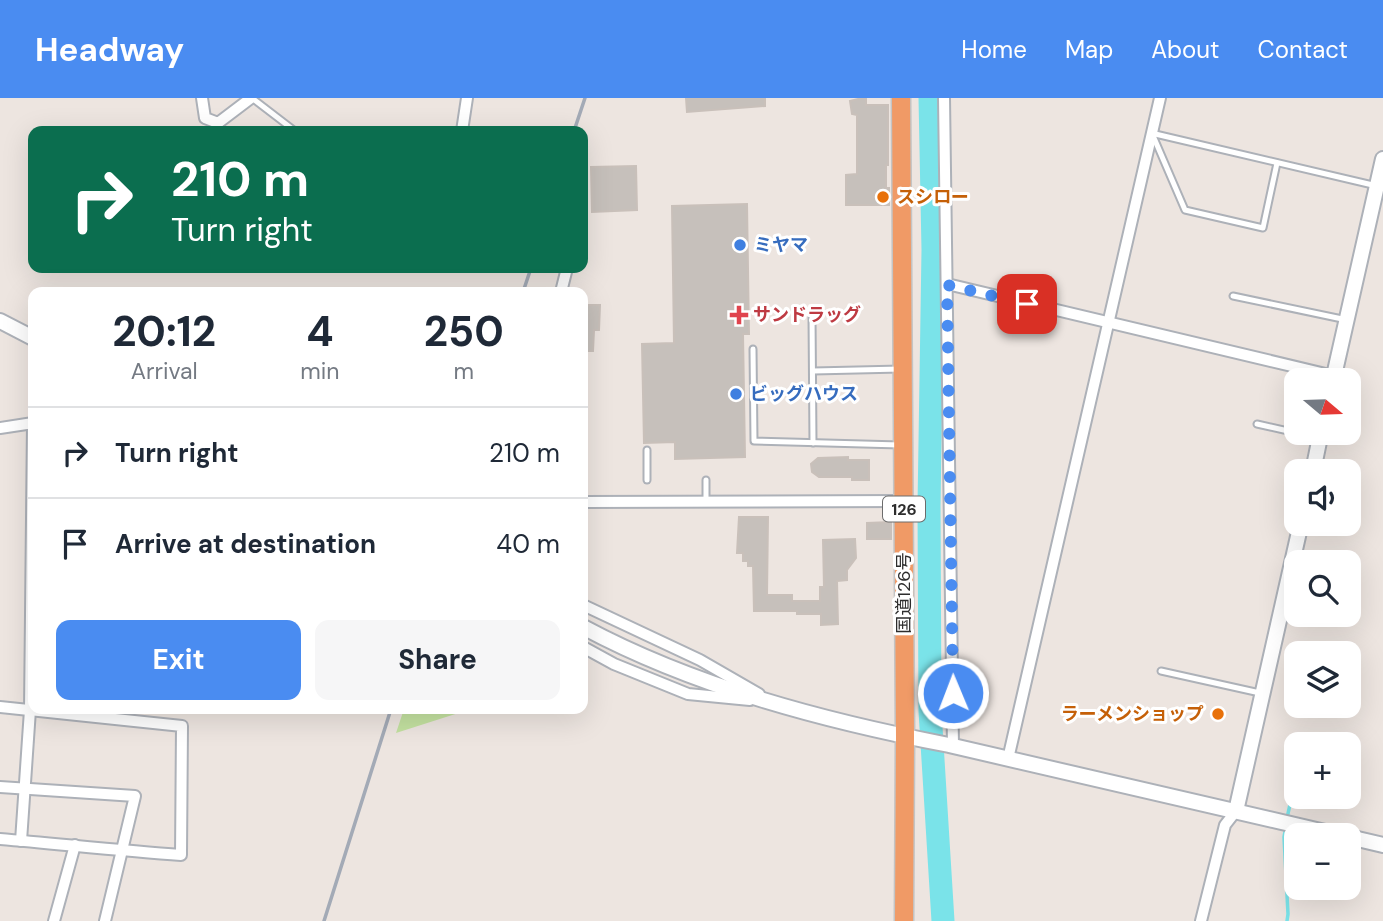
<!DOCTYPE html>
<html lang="en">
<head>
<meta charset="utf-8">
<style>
	:root { --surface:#fff; --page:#f6f6f7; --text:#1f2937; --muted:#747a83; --line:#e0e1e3; --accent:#4a8cf1 }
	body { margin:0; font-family:"DM Sans","Noto Sans JP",sans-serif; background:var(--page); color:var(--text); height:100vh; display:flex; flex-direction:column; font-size:26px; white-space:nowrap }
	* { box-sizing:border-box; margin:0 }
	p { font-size:23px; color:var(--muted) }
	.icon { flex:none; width:38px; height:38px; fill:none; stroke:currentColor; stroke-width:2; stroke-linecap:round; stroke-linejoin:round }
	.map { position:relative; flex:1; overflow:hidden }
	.panel { position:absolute; left:28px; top:189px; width:560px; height:427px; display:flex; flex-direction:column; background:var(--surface); border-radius:14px; box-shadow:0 7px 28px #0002 }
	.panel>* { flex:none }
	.banner { position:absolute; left:28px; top:28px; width:560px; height:147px; border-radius:14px; box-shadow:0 7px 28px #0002; background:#0b6e4f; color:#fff; overflow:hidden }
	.needle { width:46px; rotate:109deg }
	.controls { position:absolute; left:1284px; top:270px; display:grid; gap:14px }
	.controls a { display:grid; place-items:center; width:77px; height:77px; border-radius:14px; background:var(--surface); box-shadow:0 7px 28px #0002; font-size:35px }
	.pin { position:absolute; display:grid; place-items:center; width:60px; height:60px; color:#fff; margin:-30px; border-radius:14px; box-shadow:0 4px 10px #0006 }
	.me { position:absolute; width:77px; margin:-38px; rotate:359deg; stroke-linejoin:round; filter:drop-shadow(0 0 5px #0008) }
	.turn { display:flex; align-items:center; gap:24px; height:147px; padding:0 28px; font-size:32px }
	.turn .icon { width:91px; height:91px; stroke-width:2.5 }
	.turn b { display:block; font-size:49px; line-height:60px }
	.eta { display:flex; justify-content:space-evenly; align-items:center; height:119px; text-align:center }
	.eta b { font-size:42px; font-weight:700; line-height:49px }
	.action { display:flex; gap:14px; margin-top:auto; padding:14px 28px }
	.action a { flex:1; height:80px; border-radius:14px; background:var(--accent); color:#fff; font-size:28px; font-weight:700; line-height:80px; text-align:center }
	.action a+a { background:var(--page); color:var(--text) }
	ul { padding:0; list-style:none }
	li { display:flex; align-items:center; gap:21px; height:91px; padding:0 28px; border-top:2px solid var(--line) }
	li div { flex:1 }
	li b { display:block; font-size:26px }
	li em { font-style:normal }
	header { display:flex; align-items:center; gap:42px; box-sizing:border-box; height:98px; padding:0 35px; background:var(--accent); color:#fff }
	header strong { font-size:33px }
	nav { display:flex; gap:38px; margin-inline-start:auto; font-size:24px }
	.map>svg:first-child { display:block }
	.green { fill:#c3e1a0 }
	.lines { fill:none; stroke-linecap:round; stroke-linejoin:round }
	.stream { stroke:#7ae3e9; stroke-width:3.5 }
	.river { stroke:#7ae3e9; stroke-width:23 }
	.building { fill:#c6c0bb; stroke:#c9c0ba; stroke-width:2 }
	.service-casing { stroke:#adb1b8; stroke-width:9 }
	.minor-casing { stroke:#adb1b8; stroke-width:14 }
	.tertiary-casing { stroke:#adb1b8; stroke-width:18 }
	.trunk-casing { stroke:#c4c4c4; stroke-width:21 }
	.service { stroke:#fff; stroke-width:5 }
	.minor { stroke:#fff; stroke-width:10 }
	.tertiary { stroke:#fff; stroke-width:14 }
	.trunk { stroke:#f09a66; stroke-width:18 }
	.rail { stroke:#a3aab6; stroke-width:3.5 }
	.route { stroke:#4a8cf1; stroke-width:12; stroke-dasharray:0 21.6 }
	.food-dot { fill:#e8710a; stroke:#fff; stroke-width:2.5 }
	.shop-dot { fill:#3f7fe0; stroke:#fff; stroke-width:2.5 }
	.health-dot { fill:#e0444e; stroke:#fff; stroke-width:2.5 }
	.labels { text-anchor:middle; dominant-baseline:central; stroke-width:6; stroke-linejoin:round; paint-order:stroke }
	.shield { fill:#fff; stroke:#6c6c6c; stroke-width:2 }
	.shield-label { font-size:16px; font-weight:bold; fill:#2d2d2d }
	.food-label { font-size:18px; font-weight:bold; fill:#c56008; stroke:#fff; text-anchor:start }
	.shop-label { font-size:18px; font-weight:bold; fill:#366cbe; stroke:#fff; text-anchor:start }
	.health-label { font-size:18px; font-weight:bold; fill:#be3a42; stroke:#fff; text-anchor:start }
	.street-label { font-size:18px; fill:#2d2d2d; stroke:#fff }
</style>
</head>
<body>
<header>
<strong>Headway</strong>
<nav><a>Home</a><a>Map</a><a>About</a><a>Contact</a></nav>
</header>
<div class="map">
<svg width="1383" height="823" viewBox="0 0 1383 823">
	<rect width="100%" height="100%" fill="#ede5e0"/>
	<polygon class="green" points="404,611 471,611 396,635"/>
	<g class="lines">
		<g class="stream">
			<polyline points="1287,720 1291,702"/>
			<polyline points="1286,728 1284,739 1288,816 1287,823"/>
		</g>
		<polyline class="river" points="930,0 933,152 929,408 930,613 943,823"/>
	</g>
	<g class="building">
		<polygon points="686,0 765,0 765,8 687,14"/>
		<polygon points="862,0 866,0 866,7 888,7 888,67 886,67 886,90 889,90 889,107 846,107 846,77 857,76 857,17 852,16 850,3"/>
		<polygon points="636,68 637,112 592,114 591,69"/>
		<polygon points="747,106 749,236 743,236 745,359 675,361 675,344 644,345 642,246 674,245 672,108"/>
		<polygon points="583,207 600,207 599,232 594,232 593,253 583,253"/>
		<polygon points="848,359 848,362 869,362 869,382 852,382 852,379 819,379 812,374 811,366 818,360"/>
		<polygon points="739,419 768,419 767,497 792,497 792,503 820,503 820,489 824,489 823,442 855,441 856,460 847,472 847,482 837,483 838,526 821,527 821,516 797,516 797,513 754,513 753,468 748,468 748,463 743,463 743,455 737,455"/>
		<polygon points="891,424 891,441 867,441 867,425"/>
	</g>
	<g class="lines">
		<defs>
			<g id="service">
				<polyline points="252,0 295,33"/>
				<polyline points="1151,35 1377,88"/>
				<polyline points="1154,40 1185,112 1263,130 1277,65"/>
				<polyline points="1233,198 1347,222"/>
				<polyline points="812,217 813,345"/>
				<polyline points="753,251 754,343 900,347"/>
				<polyline points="813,273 901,271"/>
				<polyline points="1257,326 1319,340"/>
				<polyline points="647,352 647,382"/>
				<polyline points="706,382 706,403"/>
				<polyline points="1161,573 1260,595"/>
			</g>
			<g id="minor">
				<polyline points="202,0 205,20 218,25 251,0"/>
				<polyline points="944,0 953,648"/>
				<polyline points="462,33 467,0"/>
				<polyline points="947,186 1334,278"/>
				<polyline points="561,194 567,170"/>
				<polyline points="0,330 33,325 30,612 21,743"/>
				<polyline points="583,404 904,403"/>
				<polyline points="583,507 700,562 759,596"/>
				<polyline points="583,549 614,566 688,596 750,602"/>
				<path d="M 0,609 L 182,628 L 181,757 C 121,753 60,746 0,741"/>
				<polyline points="1008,661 1160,0"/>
				<polyline points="0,689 135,698 105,823"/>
				<polyline points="54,823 75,747"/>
				<polyline points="1201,823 1225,727 1236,713"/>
			</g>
			<g id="tertiary">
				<polyline points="0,223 33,240"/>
				<polyline points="1333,282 1383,61"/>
				<polyline points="1313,373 1321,334"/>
				<path d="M 583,529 C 695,589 825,623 949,647 L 1338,737"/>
				<polyline points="1236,713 1301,425"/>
				<polyline points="1349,739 1383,747"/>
			</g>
			<polyline id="trunk" points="901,0 905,638 904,823"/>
		</defs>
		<use href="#service" class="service-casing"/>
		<use href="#minor" class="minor-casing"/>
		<use href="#tertiary" class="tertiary-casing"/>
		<use href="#trunk" class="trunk-casing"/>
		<use href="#service" class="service"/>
		<use href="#minor" class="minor"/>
		<use href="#tertiary" class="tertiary"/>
		<use href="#trunk" class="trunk"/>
		<g class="rail">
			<polyline points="574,33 585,0"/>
			<polyline points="523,194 531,170"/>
			<polyline points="324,823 391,611"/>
		</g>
	</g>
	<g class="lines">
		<polyline class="route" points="953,595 947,187 1027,206"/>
	</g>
	<g class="food-dot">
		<circle cx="883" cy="99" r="7"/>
		<circle cx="1218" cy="616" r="7"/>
	</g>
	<g class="shop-dot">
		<circle cx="740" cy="147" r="7"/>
		<circle cx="736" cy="296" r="7"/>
	</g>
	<path class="health-dot" d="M735.5 206.5h7v7h7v7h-7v7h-7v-7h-7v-7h7z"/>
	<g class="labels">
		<rect class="shield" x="883" y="398.5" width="42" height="25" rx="5"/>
		<g class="shield-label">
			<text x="904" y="411">126</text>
		</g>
		<g class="food-label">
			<text x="897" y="99">スシロー</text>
			<text x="1204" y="616" text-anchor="end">ラーメンショップ</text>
		</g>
		<g class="shop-label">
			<text x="754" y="147">ミヤマ</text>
			<text x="750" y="296">ビッグハウス</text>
		</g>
		<g class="health-label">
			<text x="753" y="217">サンドラッグ</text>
		</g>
		<g class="street-label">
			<text transform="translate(904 495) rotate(-90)">国道126号</text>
		</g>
	</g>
</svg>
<div class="controls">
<a><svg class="needle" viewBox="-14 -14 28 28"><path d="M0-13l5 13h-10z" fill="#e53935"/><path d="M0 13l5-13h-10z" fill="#747a83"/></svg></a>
<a><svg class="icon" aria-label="sound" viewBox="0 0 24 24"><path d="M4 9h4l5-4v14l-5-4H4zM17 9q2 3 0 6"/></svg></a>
<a><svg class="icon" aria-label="search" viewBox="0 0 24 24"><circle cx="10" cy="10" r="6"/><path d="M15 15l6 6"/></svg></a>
<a><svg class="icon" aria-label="layers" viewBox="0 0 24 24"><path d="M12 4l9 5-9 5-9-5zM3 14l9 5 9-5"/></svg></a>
<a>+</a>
<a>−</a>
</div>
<div class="pin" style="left:1027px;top:206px;background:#d93025"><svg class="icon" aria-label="arrive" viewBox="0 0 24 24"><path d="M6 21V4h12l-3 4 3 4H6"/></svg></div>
<svg class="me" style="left:953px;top:595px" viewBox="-20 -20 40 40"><circle r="17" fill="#4a8cf1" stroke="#fff" stroke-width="3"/><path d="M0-11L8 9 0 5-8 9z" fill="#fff"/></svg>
<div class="banner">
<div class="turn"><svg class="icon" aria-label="right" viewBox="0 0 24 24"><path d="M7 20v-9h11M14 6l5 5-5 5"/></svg><div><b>210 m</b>Turn right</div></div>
</div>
<section class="panel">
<div class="eta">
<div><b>20:12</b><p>Arrival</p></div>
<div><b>4</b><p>min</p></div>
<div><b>250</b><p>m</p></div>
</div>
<ul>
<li><svg class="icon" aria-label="right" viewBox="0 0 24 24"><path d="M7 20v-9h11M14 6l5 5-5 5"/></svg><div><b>Turn right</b></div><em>210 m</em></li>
<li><svg class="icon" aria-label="arrive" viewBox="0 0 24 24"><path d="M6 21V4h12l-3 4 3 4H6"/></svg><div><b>Arrive at destination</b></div><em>40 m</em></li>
</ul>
<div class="action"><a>Exit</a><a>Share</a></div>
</section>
</div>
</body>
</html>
